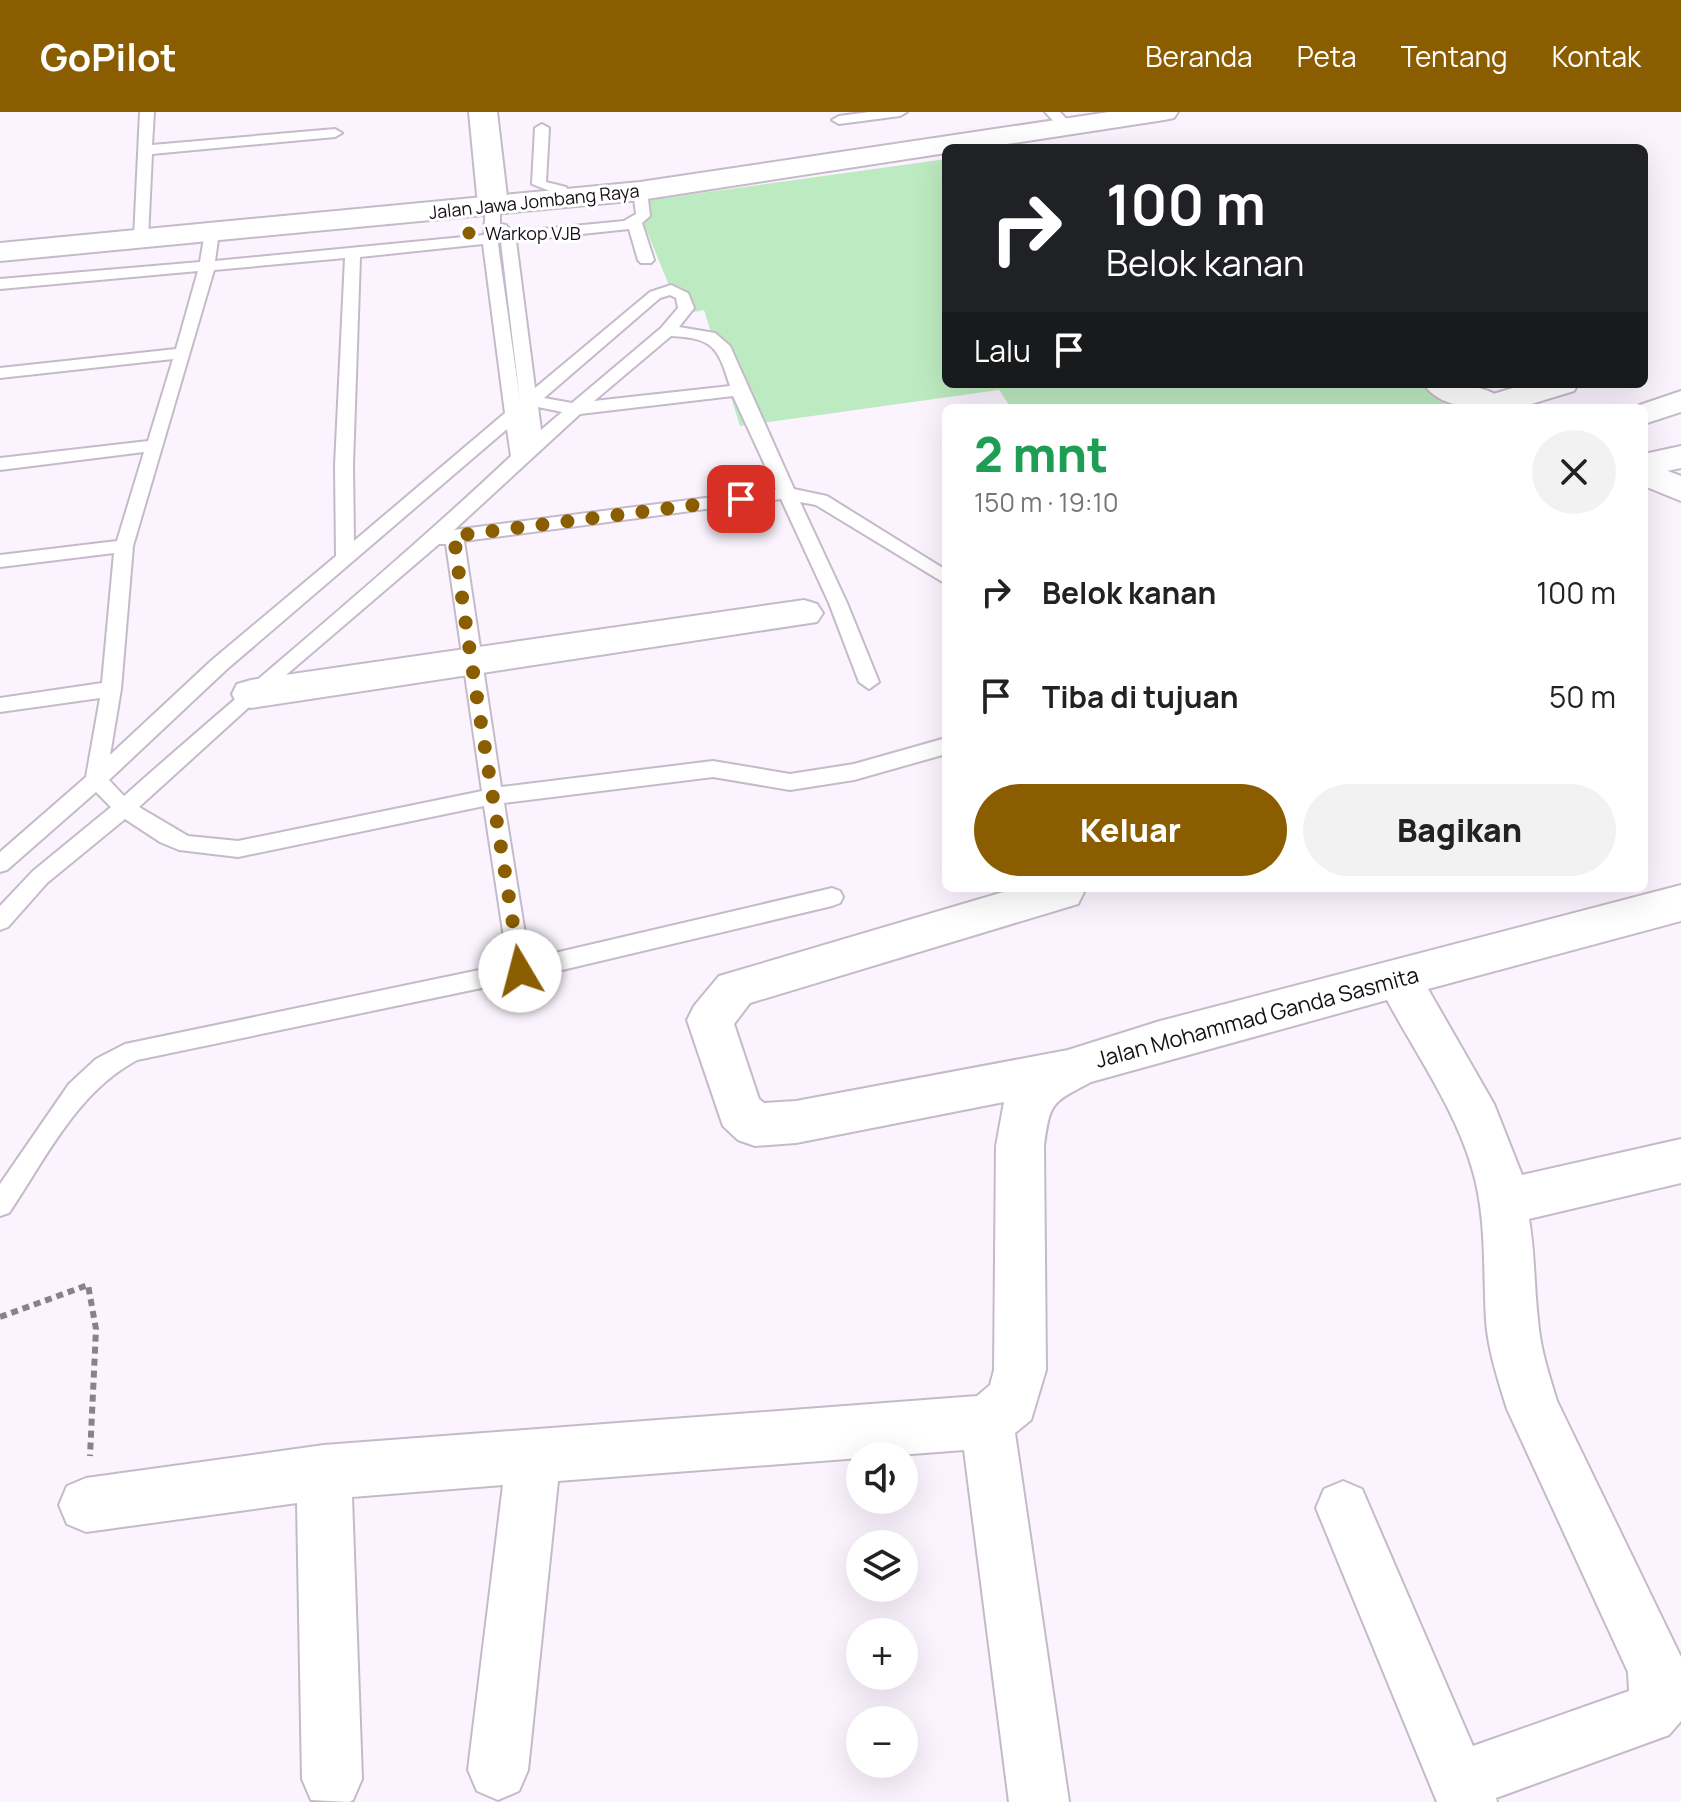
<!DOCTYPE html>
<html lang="id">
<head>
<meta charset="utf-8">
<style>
	:root { --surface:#fff; --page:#f2f2f2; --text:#222; --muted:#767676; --accent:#8b5d01 }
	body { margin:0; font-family:Manrope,sans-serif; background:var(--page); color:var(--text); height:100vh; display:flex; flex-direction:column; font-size:30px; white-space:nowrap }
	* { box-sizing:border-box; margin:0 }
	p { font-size:26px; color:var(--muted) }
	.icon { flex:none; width:44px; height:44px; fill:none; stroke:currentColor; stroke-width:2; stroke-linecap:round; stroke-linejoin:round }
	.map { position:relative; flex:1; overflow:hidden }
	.drawer { position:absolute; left:942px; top:292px; width:706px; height:488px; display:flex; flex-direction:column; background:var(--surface); border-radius:12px; box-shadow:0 8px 32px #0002 }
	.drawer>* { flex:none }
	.banner { position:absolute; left:942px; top:32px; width:706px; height:244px; border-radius:12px; box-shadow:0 8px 32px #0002; background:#202124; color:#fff; overflow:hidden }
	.tools { position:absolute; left:846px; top:1330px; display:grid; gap:16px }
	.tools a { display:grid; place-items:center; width:72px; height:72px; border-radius:50%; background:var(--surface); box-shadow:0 8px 32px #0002; font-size:40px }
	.pin { position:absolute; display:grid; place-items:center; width:68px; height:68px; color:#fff; margin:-34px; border-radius:16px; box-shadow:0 4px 12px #0006 }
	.me { position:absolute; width:88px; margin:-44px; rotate:352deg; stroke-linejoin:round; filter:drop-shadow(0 0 6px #0008) }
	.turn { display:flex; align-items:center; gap:28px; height:168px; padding:0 32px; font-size:36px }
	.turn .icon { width:104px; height:104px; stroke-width:2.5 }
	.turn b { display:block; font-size:56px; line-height:68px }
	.then { display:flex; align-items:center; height:76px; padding:0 32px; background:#0003; gap:16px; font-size:30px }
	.round { display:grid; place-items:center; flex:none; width:84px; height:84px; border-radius:42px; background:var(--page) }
	.overview { display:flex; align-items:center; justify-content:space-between; height:136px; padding:0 32px }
	h1 { font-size:48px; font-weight:800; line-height:60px; color:#1e9e55 }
	.action { display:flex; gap:16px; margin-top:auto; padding:16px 32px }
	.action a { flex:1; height:92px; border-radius:48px; background:var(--accent); color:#fff; font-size:32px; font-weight:800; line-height:92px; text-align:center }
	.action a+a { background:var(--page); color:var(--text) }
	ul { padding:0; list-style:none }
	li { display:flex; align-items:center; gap:24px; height:104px; padding:0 32px }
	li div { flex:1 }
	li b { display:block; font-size:30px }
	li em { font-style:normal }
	header { display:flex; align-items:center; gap:48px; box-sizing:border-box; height:112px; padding:0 40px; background:var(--accent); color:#fff }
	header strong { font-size:38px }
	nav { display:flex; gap:44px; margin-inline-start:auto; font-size:28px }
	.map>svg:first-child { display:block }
	.green { fill:#bdebc1 }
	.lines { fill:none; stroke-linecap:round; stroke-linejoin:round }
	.service-casing { stroke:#c6baca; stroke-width:4 }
	.minor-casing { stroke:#c6baca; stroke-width:4 }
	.secondary-casing { stroke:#c6baca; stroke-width:4 }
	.path { stroke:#88828a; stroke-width:6; stroke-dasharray:7 5; stroke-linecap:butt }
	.service { fill:#fff; fill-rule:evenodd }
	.minor { fill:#fff; fill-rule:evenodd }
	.secondary { fill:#fff; fill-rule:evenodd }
	.route { stroke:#8b5d01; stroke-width:14; stroke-dasharray:0 25.2 }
	.poi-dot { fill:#8b5d01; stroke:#fff; stroke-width:3 }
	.labels { text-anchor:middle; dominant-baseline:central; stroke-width:6; stroke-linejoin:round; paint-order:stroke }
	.far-street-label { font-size:18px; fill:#141015; stroke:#fff }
	.far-poi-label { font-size:18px; fill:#141015; stroke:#fff; text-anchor:start }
	.street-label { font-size:22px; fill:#141015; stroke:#fff }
</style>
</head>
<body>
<header>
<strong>GoPilot</strong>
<nav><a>Beranda</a><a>Peta</a><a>Tentang</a><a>Kontak</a></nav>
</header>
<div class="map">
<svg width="1681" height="1690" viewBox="0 0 1681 1690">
	<rect width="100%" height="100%" fill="#fbf4fe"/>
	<polygon class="green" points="946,47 946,272 1418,272 1468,296 1011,296 999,278 740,314 704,198 681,203 635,90"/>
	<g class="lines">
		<defs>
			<g id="service">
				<polygon points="140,0 154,0 152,33 335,17 342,21 335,25 152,42 148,126 141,130 134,126"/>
				<polygon points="869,0 907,0 900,4 839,12 832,8 839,4"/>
				<polygon points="1045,0 1060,0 1073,14 1061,17"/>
				<polygon points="542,12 549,16 546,70 566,75 571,86 569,89 559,89 555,81 532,72 535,16"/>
				<path d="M 640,75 L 647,79 L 650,104 L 642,111 L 654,148 L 651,151 L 641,151 L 638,148 L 629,117 L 516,129 L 535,276 L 650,180 L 671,173 L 688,181 L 694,196 L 679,215 L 715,221 L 730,234 L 794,377 L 827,384 L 946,458 L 946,472 L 816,393 L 800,390 L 847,491 L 879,570 L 869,577 L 859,570 L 829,491 L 781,387 L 464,429 L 501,675 L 713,649 L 790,662 L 854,652 L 946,626 L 946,642 L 854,668 L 790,678 L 713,665 L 504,691 L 529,847 L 832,776 L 840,779 L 843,785 L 840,791 L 832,794 L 520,868 L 137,948 C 77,980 46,1046 9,1101 L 0,1104 L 0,1072 L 69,972 L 96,947 L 125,932 L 508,852 L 484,694 L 238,745 L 179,738 L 160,730 L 125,707 L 47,771 L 8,815 L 0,818 L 0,794 L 33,759 L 111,695 L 96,680 L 7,758 L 0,760 L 0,740 L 86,665 L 100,586 L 0,600 L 0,586 L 102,571 L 114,441 L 0,455 L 0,443 L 117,429 L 144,340 L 0,358 L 0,346 L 148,329 L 173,247 L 0,266 L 0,256 L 176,237 L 198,159 L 0,177 L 0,167 L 200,150 L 205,120 L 212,116 L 219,120 L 215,149 L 484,123 L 486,93 L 493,89 L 500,93 L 500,112 L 506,113 L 512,120 L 624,109 L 636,102 L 633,79 ZM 501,130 L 520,289 L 499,140 L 498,131 ZM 483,132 L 505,301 L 354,429 L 353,353 L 360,145 ZM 345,146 L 335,353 L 336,444 L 212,548 L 110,643 L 121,577 L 133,434 L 214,158 ZM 670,183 L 676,186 L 678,196 L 661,216 L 572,291 L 544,286 L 660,186 ZM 671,224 C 713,226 718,235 730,274 L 594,289 ZM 733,284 L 776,377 L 454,418 L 580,302 ZM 538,295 L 562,300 L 541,318 ZM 507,317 L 511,344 C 386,462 253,569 124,684 L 109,668 L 226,558 ZM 439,432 L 446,432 L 482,679 L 238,729 L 188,724 L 139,695 L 258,587 Z"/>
			</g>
			<g id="minor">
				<polygon points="469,0 497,0 508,93 503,99 493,102 483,99 478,93"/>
				<polygon points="1526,272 1578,272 1574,279 1518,296 1472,294 1477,287"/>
				<polygon points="1681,279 1681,300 1644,312 1644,296 1631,296"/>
				<polygon points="1681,334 1681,356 1644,364 1644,342"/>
				<polygon points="804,488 817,492 823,501 817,510 251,596 237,592 232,582 237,572 251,568"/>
				<path d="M 1681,773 L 1681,809 L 1428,877 L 1494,992 L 1522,1063 L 1681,1027 L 1681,1071 L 1529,1107 C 1535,1141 1534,1174 1538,1208 C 1540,1236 1549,1263 1557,1289 L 1681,1545 L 1681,1609 L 1669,1623 L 1496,1686 L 1497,1690 L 1437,1690 L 1316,1396 L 1324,1377 L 1343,1369 L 1362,1377 L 1473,1634 L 1629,1579 L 1628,1560 L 1507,1297 C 1498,1268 1488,1238 1486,1208 C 1483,1158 1487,1105 1472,1056 C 1455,997 1416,942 1387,888 L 1091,970 C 1052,991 1050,989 1044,1034 L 1046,1258 L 1031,1308 L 1015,1321 L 1069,1690 L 1009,1690 L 964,1338 L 558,1369 L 528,1658 L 519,1679 L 498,1688 L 477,1679 L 468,1658 L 503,1373 L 352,1385 L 362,1667 L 353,1688 L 349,1690 L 311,1688 L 302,1667 L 297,1391 L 86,1420 L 67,1412 L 59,1393 L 67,1374 L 86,1366 L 324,1333 L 977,1284 L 990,1273 L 994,1258 L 996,1034 L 1004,990 L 796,1031 L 755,1034 L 738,1028 L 723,1014 L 687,908 L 694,894 L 719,864 L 1017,776 L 1082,776 L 1084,780 L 1078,792 L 750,891 L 734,912 L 759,987 L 764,991 L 796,989 L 1068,938 L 1160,909 Z"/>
			</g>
			<g id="secondary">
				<polygon points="1109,0 1178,0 1174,6 1164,8 981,36 946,36 946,41 640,88 0,149 0,131 640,70"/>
				<path d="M 1424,272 C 1451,272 1493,270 1511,296 C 1483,296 1441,299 1424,272 Z"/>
				<polygon points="1644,350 1681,364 1681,389 1644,374"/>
			</g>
		</defs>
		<use href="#service" class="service-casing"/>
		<use href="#minor" class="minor-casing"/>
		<use href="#secondary" class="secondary-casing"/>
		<polyline class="path" points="0,1205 88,1173 96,1217 90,1344"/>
		<use href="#service" class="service"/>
		<use href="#minor" class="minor"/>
		<use href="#secondary" class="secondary"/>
	</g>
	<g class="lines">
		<path class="route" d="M 520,859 C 499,714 472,570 454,424 L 741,387"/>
	</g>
	<circle class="poi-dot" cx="469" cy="121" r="8"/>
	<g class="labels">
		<g class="far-street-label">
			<text transform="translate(534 89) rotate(-6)">Jalan Jawa Jombang Raya</text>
		</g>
		<g class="far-poi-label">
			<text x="485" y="121">Warkop VJB</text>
		</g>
		<g class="street-label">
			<text transform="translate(1257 905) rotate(-15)">Jalan Mohammad Ganda Sasmita</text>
		</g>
	</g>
</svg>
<div class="tools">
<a><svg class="icon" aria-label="sound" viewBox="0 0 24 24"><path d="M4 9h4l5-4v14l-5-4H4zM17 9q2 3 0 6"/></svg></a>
<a><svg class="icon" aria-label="layers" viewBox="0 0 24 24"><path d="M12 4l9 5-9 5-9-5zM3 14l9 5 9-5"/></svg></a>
<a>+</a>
<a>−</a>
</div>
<div class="pin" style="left:741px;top:387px;background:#d93025"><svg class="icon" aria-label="arrive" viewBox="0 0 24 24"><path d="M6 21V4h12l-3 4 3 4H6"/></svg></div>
<svg class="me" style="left:520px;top:859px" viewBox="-20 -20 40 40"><circle r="19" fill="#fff"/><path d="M0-13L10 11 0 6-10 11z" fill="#8b5d01"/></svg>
<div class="banner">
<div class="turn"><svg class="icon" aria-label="right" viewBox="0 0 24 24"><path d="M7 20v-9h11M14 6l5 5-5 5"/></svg><div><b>100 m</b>Belok kanan</div></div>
<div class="then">Lalu<svg class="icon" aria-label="arrive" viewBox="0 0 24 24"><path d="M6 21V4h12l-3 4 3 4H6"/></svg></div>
</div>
<section class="drawer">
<div class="overview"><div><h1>2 mnt</h1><p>150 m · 19:10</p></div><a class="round"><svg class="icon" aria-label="close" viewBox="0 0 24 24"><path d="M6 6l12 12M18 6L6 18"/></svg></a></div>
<ul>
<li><svg class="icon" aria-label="right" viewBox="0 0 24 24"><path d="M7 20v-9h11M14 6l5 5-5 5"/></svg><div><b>Belok kanan</b></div><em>100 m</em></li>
<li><svg class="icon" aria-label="arrive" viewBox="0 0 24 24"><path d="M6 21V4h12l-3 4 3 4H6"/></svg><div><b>Tiba di tujuan</b></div><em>50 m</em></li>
</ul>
<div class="action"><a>Keluar</a><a>Bagikan</a></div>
</section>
</div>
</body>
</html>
